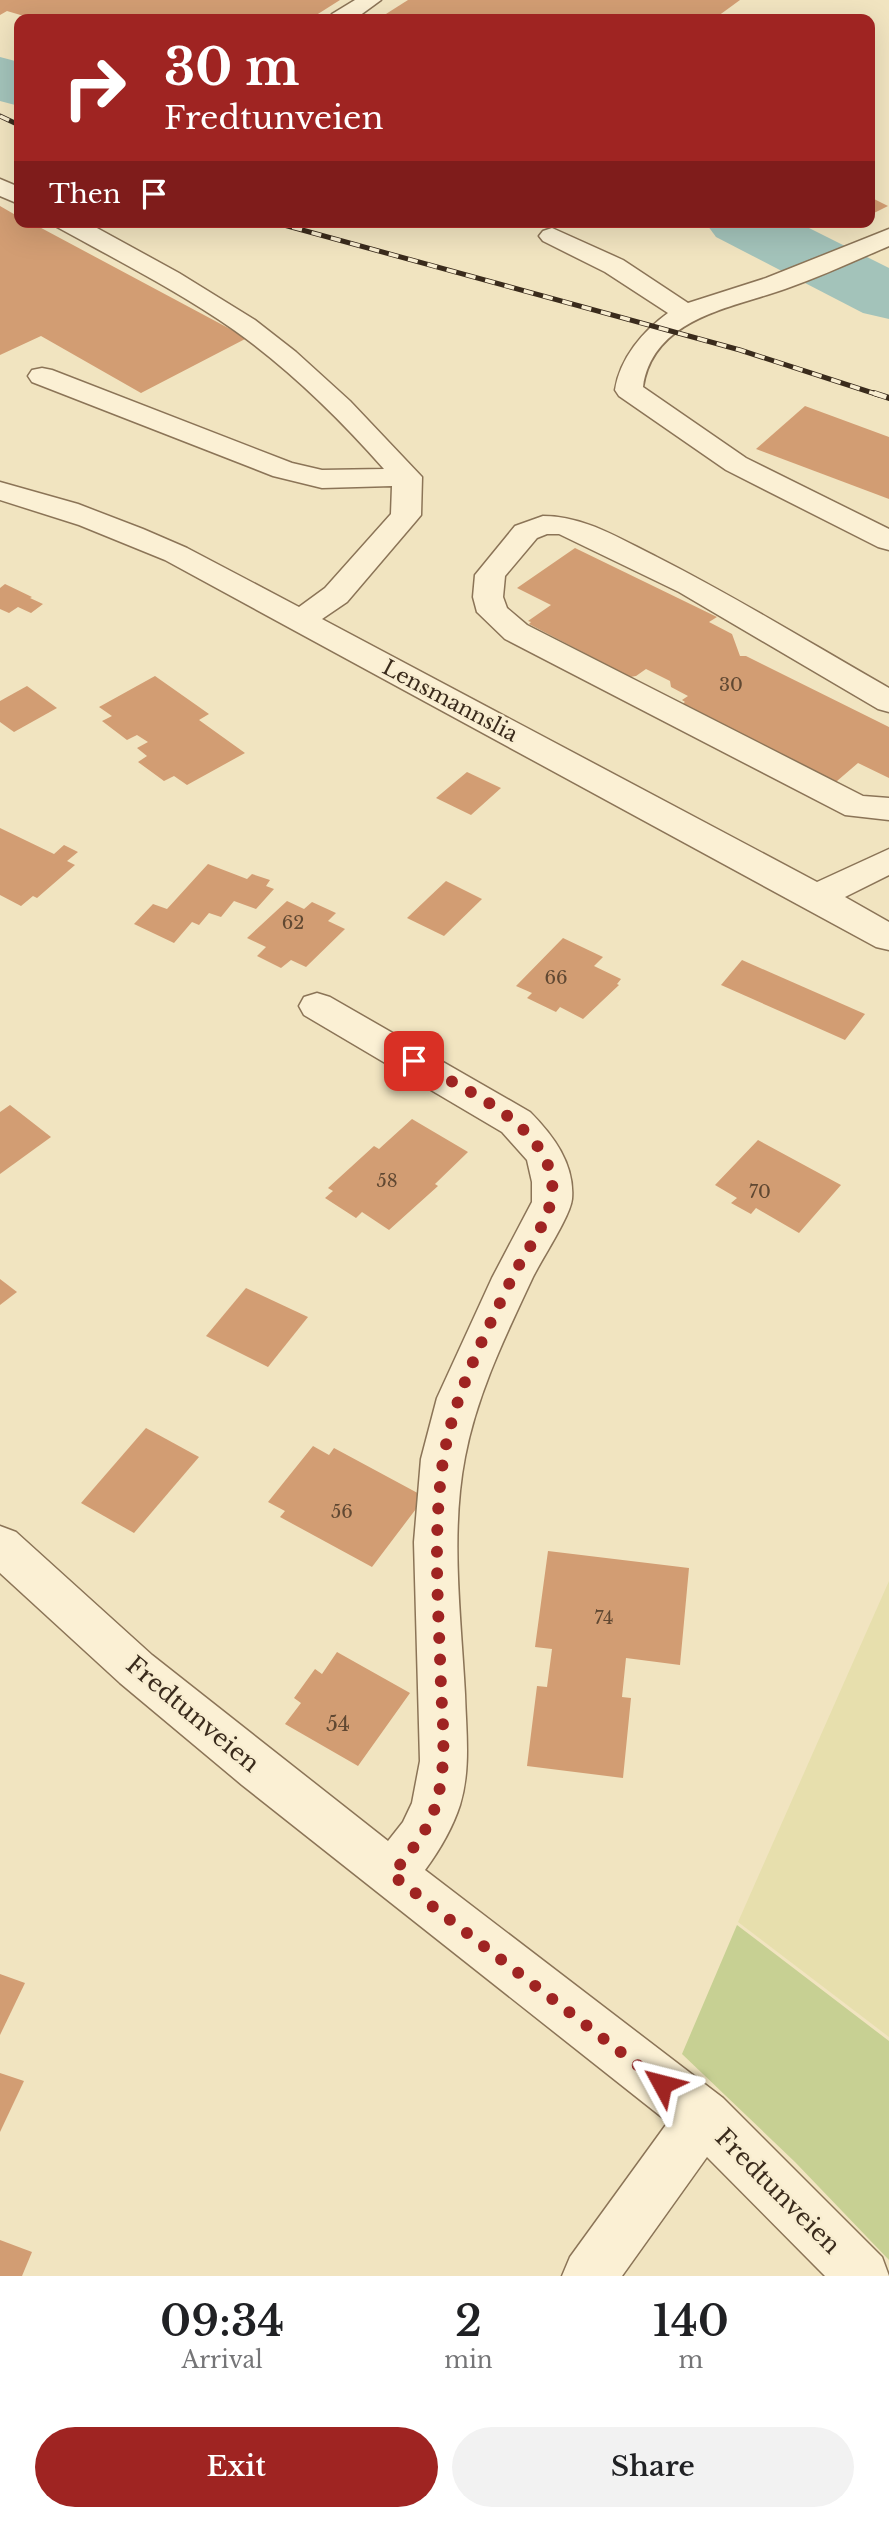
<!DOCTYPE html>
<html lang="en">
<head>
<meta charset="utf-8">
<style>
	:root { --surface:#fff; --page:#f2f2f2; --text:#202124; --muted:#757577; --accent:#9f2422 }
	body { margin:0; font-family:"Libre Baskerville",serif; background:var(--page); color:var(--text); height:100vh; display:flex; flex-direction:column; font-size:26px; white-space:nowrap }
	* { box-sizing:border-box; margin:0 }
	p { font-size:23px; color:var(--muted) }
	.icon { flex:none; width:38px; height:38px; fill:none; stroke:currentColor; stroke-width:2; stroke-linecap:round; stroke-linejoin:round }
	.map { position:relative; height:2276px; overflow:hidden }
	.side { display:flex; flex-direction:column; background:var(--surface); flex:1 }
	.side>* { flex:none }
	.banner { position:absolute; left:14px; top:14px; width:861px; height:214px; border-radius:14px; box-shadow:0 7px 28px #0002; background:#9f2422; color:#fff; overflow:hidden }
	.pin { position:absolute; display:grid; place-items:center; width:60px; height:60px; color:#fff; margin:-30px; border-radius:14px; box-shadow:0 4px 10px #0006 }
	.me { position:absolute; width:77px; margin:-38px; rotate:308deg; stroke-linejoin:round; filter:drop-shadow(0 0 5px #0008) }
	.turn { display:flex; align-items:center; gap:24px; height:147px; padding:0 35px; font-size:32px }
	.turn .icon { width:91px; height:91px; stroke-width:2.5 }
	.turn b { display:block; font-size:49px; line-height:60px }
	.then { display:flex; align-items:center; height:66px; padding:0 35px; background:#0003; gap:14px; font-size:26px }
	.eta { display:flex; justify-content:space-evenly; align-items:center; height:119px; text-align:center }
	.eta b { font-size:42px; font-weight:600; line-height:49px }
	.primary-button { display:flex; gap:14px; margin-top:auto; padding:14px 35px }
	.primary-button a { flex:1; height:80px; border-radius:42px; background:var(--accent); color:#fff; font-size:28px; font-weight:600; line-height:80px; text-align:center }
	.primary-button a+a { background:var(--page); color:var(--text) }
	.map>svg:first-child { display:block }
	.farmland { fill:#e7dfad }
	.green { fill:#c7d093 }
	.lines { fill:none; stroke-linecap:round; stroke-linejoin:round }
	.river { fill:#a3c3ba; fill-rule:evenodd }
	.building { fill:#d29d73 }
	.minor-casing { stroke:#8b7457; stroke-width:3 }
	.minor { fill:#fbf0d4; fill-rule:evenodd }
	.rail-far1-casing { stroke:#3a2b1c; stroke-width:5 }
	.rail-casing { stroke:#3a2b1c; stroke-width:6 }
	.rail-far1 { stroke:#f8edd0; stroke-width:3.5; stroke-dasharray:10; stroke-linecap:butt }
	.rail { stroke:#f8edd0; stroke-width:4.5; stroke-dasharray:13; stroke-linecap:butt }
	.route { stroke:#9f2422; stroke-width:12; stroke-dasharray:0 21.6 }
	.labels { text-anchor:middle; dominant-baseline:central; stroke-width:5; stroke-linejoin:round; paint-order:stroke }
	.number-label { font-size:18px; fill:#604832 }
	.street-label { font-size:21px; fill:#3a2b1c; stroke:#f8edd0 }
	.near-number-label { font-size:21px; fill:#604832 }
	.near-street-label { font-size:24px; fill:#3a2b1c; stroke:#f8edd0 }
</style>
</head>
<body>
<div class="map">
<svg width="889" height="2276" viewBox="0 0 889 2276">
	<rect width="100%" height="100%" fill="#f1e4c0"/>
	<polygon class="farmland" points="889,1581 889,2037 738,1922"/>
	<polygon class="green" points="737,1925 889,2041 889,2260 795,2162 682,2054"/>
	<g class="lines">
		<g class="river">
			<polygon points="0,57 19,62 19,106 0,101"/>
			<polygon points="705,222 797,222 889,268 889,319 863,313 716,237"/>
		</g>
	</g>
	<g class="building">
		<polygon points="0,0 340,0 310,19 34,19 7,11 0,15"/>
		<polygon points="408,0 740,0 714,19 378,19"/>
		<polygon points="870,197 888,206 870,215"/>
		<polygon points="0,206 19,217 19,222 30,222 247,338 141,393 41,336 0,355"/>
		<polygon points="805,406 889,437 889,499 756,449"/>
		<polygon points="575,548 717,617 709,622 732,634 740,656 746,656 889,727 889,778 858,763 837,781 830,781 682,704 685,702 682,700 688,696 671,687 670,681 646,669 636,676 630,677 529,624 531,622 528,621 551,605 517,588"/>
		<polygon points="5,584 32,597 30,598 43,604 31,613 18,607 9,613 0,609 0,588"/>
		<polygon points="155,676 209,714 199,720 245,753 187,785 174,776 164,781 138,762 147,756 137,748 148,742 137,735 127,740 102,721 112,716 99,707"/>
		<polygon points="27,686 57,708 14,732 0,722 0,701"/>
		<polygon points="467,772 501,788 471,815 436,798"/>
		<polygon points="0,828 54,854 64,845 78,852 67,861 75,865 37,898 33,896 21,906 0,895"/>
		<polygon points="208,864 247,879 252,874 270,880 266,886 274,889 256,909 234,901 221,917 209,913 199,925 192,922 174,943 134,924 153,904 167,909"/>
		<polygon points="446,881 482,899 444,936 407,918"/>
		<polygon points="287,901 304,909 312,902 336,913 328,921 345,929 306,967 291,960 281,968 257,956 266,947 247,938"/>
		<polygon points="563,938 603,957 594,966 621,979 617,984 619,985 583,1019 560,1007 556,1012 527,998 532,993 516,986"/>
		<polygon points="742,960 865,1014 845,1040 721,985"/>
		<polygon points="10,1105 51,1137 0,1174 0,1112"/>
		<polygon points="412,1119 468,1152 435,1184 438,1186 389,1230 362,1212 356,1218 325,1198 333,1191 328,1188 374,1146 379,1149"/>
		<polygon points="758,1140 841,1185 799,1233 756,1208 751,1214 731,1203 737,1198 715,1185"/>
		<polygon points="0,1279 17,1292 0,1305"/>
		<polygon points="246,1288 308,1317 268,1367 206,1336"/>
		<polygon points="146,1428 199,1457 134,1533 81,1503"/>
		<polygon points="313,1446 329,1455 334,1448 425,1497 372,1567 280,1517 285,1511 268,1502"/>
		<polygon points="548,1551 689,1568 680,1665 626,1658 622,1697 631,1698 623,1778 527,1766 537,1686 547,1687 552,1649 535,1647"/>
		<polygon points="337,1652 410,1693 358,1766 285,1724 301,1703 294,1698 315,1669 322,1674"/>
		<polygon points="0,1974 25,1983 0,2035"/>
		<polygon points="0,2073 24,2081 0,2132"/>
		<polygon points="0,2240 32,2252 22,2276 0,2276"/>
	</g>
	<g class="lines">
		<defs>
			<g id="minor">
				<polygon points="355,0 381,0 355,19 329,19 332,14"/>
				<polygon points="0,179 19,187 19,204 0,196"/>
				<path d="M 53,222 L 86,222 L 179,273 L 255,320 L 296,352 L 350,401 L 422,477 L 421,515 L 416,521 L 347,602 L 322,619 L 817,882 L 889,849 L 889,875 L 845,897 L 889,922 L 889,950 L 876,947 L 165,560 L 79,525 L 0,500 L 0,482 L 78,504 L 143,529 L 187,548 L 299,607 L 325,588 L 391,514 L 392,486 L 322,488 L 273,476 L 32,382 L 28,376 L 32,370 L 42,368 L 52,370 L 292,463 L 322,470 L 384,469 C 339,418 289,369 234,330 C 178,291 117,260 57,227 Z"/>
				<path d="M 552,228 L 623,260 L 688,303 L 766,278 L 889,229 L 889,246 C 854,261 820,277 785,289 C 732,308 653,318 643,387 L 746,458 L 889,529 L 889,550 L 878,547 L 726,470 L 619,396 L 615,390 C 620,358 643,331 668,313 L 605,272 L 543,241 L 539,236 L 543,231 Z"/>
				<path d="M 543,516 C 585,516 620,539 657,557 C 736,597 812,644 889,688 L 889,712 L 878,709 L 679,592 L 559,534 L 547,534 L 537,538 L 505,576 L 503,597 L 507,608 L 527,625 L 863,796 L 889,798 L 889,820 L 845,815 L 505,639 L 477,612 L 473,597 L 475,575 L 515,526 Z"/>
				<path d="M 317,993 L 330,997 L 530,1112 C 553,1135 575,1164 572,1199 C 570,1217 541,1260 532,1279 C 505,1337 477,1394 465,1457 C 450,1534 461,1617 465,1694 C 466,1731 471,1769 460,1805 C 453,1827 439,1851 425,1870 L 723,2098 L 882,2257 L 889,2276 L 825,2276 L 707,2157 L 622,2276 L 562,2276 L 570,2257 L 668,2122 L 242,1785 L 120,1683 L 0,1573 L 0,1526 L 16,1532 L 152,1655 L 388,1841 L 403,1822 L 412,1803 L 420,1761 L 414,1542 L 421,1459 L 437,1398 L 492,1278 L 532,1202 L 532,1182 L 527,1160 L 502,1132 L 304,1015 L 299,1006 L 304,997 Z"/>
			</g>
		</defs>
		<use href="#minor" class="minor-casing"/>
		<use href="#minor" class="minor"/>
		<defs>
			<g id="rail-far1">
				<polyline points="0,116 19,125"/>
				<polyline points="273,222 740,350 879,395"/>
			</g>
			<polyline id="rail" points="874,393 889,398"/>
		</defs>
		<use href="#rail-far1" class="rail-far1-casing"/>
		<use href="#rail" class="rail-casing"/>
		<use href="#rail-far1" class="rail-far1"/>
		<use href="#rail" class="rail"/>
	</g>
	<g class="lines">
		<path class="route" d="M 414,1061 C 461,1088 545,1122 552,1182 C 556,1215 526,1249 512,1278 C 484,1336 453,1397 443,1461 C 432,1536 439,1612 441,1688 C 443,1727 447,1766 436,1804 C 429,1831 409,1853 392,1875 L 662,2084"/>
	</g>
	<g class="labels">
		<g class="number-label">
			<text x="731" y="685">30</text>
			<text x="293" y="923">62</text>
			<text x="556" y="978">66</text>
			<text x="387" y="1181">58</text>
			<text x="760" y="1192">70</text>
			<text x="342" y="1512">56</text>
			<text x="604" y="1618">74</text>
		</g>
		<g class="street-label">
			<text transform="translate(450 701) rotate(28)">Lensmannslia</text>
		</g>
		<g class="near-number-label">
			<text x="338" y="1724">54</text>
		</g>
		<g class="near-street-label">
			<text transform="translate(193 1714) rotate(40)">Fredtunveien</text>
			<text transform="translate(778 2191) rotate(45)">Fredtunveien</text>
		</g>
	</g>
</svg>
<div class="pin" style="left:414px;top:1061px;background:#d93025"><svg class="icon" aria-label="arrive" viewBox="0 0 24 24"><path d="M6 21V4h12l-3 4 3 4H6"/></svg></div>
<svg class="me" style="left:662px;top:2084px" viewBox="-20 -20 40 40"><path d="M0-17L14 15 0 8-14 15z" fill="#9f2422" stroke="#fff" stroke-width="4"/></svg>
<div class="banner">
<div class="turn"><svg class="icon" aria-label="right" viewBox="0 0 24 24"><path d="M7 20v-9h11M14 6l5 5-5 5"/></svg><div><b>30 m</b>Fredtunveien</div></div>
<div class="then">Then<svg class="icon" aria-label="arrive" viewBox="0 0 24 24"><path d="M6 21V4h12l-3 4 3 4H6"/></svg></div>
</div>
</div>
<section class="side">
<div class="eta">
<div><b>09:34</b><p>Arrival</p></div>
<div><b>2</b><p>min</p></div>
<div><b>140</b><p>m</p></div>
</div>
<div class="primary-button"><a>Exit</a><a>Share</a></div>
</section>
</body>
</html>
